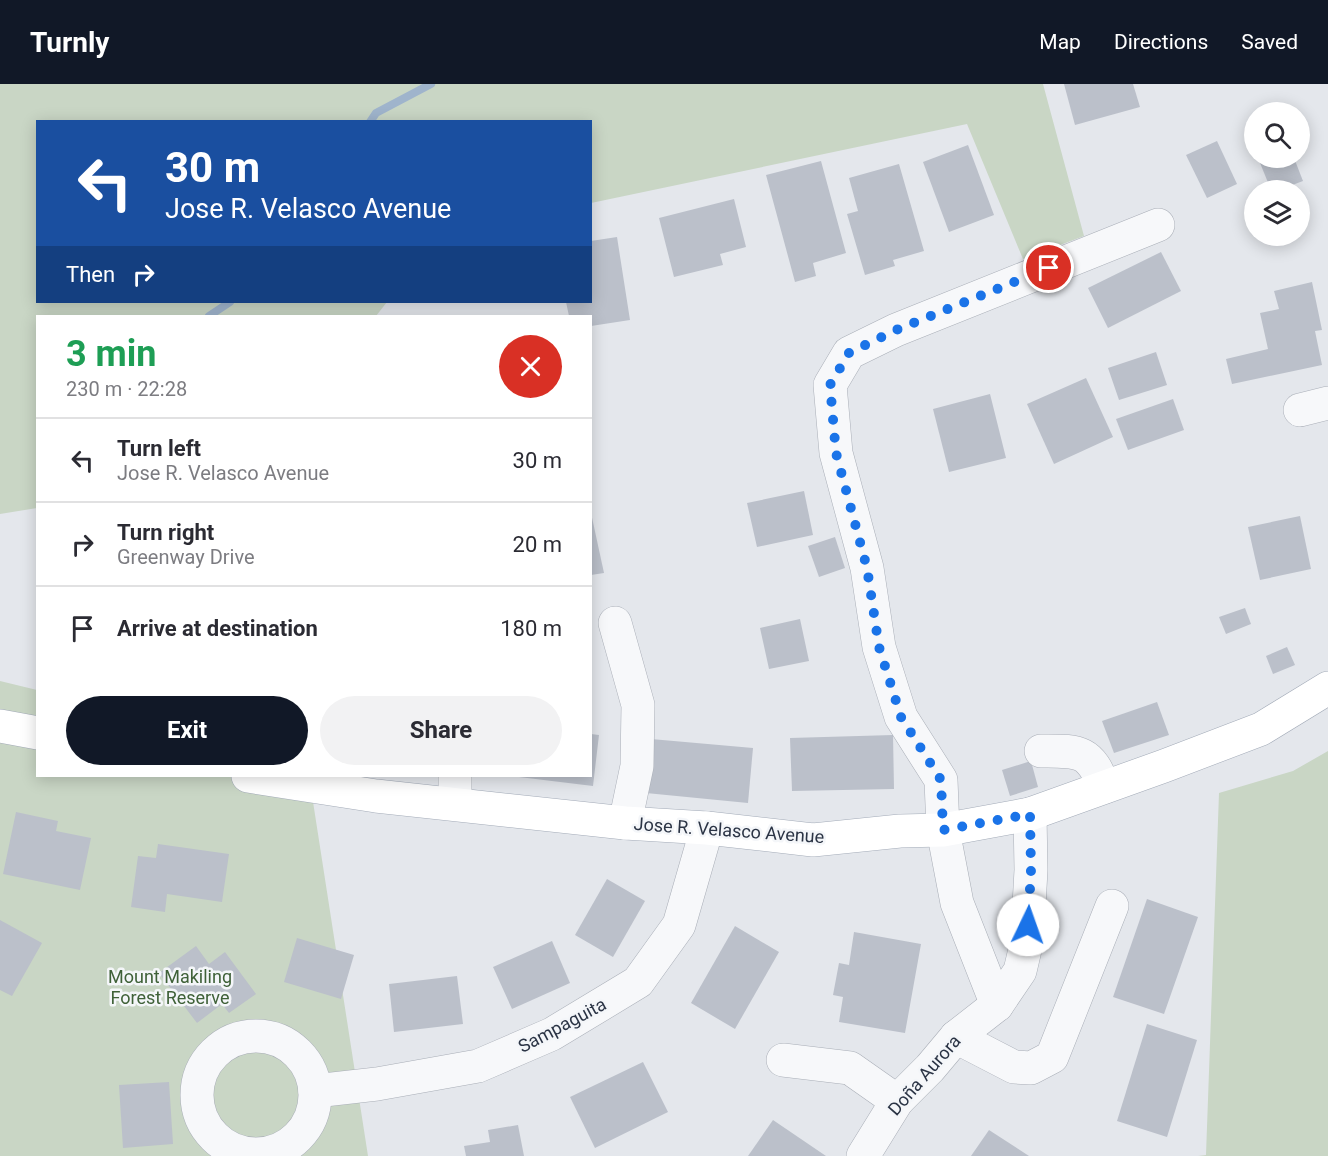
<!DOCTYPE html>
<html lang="en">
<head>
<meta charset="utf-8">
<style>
	:root { --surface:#fff; --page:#f2f2f3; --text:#2b2b33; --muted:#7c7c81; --line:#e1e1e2; --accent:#111827 }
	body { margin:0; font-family:Roboto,sans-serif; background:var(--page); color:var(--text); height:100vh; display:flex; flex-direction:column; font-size:22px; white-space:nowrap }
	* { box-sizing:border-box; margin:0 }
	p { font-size:20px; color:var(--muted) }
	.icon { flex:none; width:33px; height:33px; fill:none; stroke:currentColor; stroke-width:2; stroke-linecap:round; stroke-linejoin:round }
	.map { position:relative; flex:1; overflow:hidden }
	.side { position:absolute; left:36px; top:231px; width:556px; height:462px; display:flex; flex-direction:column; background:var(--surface); border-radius:0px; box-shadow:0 3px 15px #0003 }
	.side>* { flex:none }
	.hud { position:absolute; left:36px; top:36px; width:556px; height:183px; border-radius:0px; box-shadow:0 3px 15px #0003; background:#1a4fa0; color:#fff; overflow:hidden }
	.buttons { position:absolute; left:1244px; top:18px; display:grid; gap:12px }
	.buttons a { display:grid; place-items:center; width:66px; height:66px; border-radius:50%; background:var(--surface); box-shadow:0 3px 15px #0003; font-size:30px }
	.pin { position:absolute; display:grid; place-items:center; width:51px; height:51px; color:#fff; margin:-26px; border:3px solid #fff; border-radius:50%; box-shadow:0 2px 6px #0007 }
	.me { position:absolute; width:66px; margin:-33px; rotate:3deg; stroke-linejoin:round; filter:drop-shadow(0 0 4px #0008) }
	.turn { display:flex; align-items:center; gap:21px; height:126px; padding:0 30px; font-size:27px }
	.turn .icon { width:78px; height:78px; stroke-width:2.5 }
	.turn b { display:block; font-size:42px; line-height:51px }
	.then { display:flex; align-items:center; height:57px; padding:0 30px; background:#0003; gap:12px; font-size:22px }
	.round { display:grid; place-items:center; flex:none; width:63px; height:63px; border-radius:32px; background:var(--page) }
	.overview { display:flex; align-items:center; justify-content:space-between; height:102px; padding:0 30px }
	h1 { font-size:36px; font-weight:700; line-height:45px; color:#1e9e55 }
	.cta { display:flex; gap:12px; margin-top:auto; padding:12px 30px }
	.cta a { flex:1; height:69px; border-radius:36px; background:var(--accent); color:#fff; font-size:24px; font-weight:700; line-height:69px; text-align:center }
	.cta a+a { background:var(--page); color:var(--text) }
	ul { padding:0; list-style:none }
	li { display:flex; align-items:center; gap:18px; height:84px; padding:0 30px; border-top:2px solid var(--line) }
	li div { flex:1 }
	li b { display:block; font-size:22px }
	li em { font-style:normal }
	header { display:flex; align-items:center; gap:36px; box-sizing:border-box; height:84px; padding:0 30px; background:var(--accent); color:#fff }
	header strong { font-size:28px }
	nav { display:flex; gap:33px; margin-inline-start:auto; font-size:21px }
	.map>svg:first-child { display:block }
	.green { fill:#c9d6c5 }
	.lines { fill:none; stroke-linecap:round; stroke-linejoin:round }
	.stream { stroke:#9fb4cc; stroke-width:8 }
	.building { fill:#bbc0ca }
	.minor-casing { stroke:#a9aeb7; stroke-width:34 }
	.major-casing { stroke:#a3abb8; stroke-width:34 }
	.minor { stroke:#f7f8fa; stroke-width:33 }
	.major { stroke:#fff; stroke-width:33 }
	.route { stroke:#1a73e8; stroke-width:10; stroke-dasharray:0 18 }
	.labels { text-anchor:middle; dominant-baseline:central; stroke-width:5; stroke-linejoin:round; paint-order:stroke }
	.street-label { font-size:18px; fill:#2b3445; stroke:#f4f6f9 }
	.park-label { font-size:18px; fill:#3f6138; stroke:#f4f6f9 }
</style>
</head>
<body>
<header>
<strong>Turnly</strong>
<nav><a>Map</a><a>Directions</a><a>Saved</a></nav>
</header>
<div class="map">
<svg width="1328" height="1072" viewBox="0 0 1328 1072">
	<rect width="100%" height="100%" fill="#e4e7ec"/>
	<g class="green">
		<polygon points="0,0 1043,0 1084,152 1023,175 967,40 591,119 591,38 38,38 38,218 387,218 376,232 38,232 37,424 0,430"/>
		<polygon points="0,597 37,606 38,692 309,692 368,1072 0,1072"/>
		<polygon points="1328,667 1328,1072 1198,1072 1206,1071 1219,709 1293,687"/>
	</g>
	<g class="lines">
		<g class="stream">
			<polyline points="370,38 376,29 431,0"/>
			<polyline points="209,232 230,218"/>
		</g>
	</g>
	<g class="building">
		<polygon points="1064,0 1133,0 1140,23 1075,41"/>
		<polygon points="1217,57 1237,100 1207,114 1186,71"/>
		<polygon points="968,61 994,131 949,148 923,78"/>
		<polygon points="1258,74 1294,74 1303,97 1279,106 1271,106"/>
		<polygon points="821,77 846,169 813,179 816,192 795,198 766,91"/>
		<polygon points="899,80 924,167 893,176 895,182 865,191 847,130 858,127 849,94"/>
		<polygon points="734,115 746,163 720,170 723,181 674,193 659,134"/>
		<polygon points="617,153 630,236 591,242 591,232 569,232 566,218 591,218 591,157"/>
		<polygon points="1161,168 1181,207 1108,244 1088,204"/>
		<polygon points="1312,198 1322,246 1315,247 1322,281 1232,300 1226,275 1268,265 1260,229 1279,225 1274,207"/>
		<polygon points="1156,268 1167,301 1119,316 1108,284"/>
		<polygon points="1086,294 1113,353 1054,380 1027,320"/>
		<polygon points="990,310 1006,374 949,388 933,325"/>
		<polygon points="1173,315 1184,346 1128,366 1116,335"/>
		<polygon points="804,407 813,451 757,463 747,419"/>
		<polygon points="591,429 604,489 591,491"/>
		<polygon points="1300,432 1311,485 1260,496 1248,443"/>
		<polygon points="835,453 845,484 819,493 808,462"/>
		<polygon points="1245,524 1251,540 1226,550 1219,533"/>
		<polygon points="800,535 809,577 769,585 760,544"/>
		<polygon points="1287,563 1295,581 1273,590 1266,572"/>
		<polygon points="1157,618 1169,651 1114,669 1102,637"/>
		<polygon points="591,650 599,651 593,702 519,693 591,692"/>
		<polygon points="893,651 894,705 792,707 790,654"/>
		<polygon points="651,655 753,664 748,719 646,709"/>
		<polygon points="1031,677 1038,703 1010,712 1002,686"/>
		<polygon points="16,728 58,737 56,747 91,754 80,806 3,790"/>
		<polygon points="158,760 229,770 222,818 167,810 165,828 131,823 138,772 156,774"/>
		<polygon points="607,795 645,817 613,873 575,851"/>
		<polygon points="1147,815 1198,833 1164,930 1113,913"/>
		<polygon points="0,836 42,859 12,912 0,906"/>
		<polygon points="735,842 779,868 735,945 691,919"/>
		<polygon points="854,848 921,860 905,949 839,938 843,913 833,911 839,879 849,881"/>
		<polygon points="297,854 354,871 341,915 284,898"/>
		<polygon points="552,857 570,899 512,925 493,883"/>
		<polygon points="196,862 209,880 225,868 256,910 229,929 222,920 197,939 159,889"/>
		<polygon points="457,892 463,940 394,948 389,900"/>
		<polygon points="1147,940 1197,956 1167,1053 1117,1037"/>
		<polygon points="643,978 668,1028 595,1064 570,1013"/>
		<polygon points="169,998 173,1060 123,1064 119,1001"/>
		<polygon points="773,1036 826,1072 748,1072"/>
		<polygon points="518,1041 524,1072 466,1072 464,1062 490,1058 488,1046"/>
		<polygon points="989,1046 1029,1072 971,1072"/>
	</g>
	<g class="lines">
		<defs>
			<g id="minor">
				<polyline points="1300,326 1328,319"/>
				<polyline points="615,539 638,621 637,682 625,739"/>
				<path d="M 1041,667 C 1078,667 1090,665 1104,703"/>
				<polyline points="455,692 455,720"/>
				<polyline points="997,921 957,819 943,746 941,696 901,633 879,563 867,484 836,369 830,301 849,269 896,246 1158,141"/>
				<circle cx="256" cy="1011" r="59"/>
				<polyline points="956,953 1014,983 1031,984 1052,973 1112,822"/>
				<polyline points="783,976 850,984 897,1017"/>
				<polyline points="315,1007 377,1000 478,982 552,950 638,898 679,841 707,744"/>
				<polyline points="863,1072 897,1017 930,984 956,953 997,921 1020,887 1027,857 1031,786 1030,730"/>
			</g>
			<g id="major">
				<polyline points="0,642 38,649"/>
				<polyline points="248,692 376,712 625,739 707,744 813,756 900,747 943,746 1030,730 1164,682 1261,645 1328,604"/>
			</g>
		</defs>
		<use href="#minor" class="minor-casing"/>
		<use href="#major" class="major-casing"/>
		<use href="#minor" class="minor"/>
		<use href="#major" class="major"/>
	</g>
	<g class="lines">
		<polyline class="route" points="1028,841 1031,786 1030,730 943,746 941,696 901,633 879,563 867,484 836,369 830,301 849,269 896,246 1049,184"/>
	</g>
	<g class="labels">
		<g class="street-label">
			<text transform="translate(729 746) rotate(4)">Jose R. Velasco Avenue</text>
			<text transform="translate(562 941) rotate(-28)">Sampaguita</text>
			<text transform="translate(924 991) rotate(-49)">Doña Aurora</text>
		</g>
		<g class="park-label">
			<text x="170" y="892">Mount Makiling<tspan x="170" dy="21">Forest Reserve</tspan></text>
		</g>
	</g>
</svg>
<div class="buttons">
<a><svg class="icon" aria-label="search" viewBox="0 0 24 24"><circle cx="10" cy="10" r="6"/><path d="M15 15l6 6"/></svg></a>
<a><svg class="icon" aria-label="layers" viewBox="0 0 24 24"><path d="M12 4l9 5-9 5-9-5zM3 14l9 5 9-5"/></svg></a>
</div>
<div class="pin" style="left:1049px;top:184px;background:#d93025"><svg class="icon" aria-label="arrive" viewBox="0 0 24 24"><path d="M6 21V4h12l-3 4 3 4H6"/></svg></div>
<svg class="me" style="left:1028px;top:841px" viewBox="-20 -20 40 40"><circle r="19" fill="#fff"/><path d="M0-13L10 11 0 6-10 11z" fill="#1a73e8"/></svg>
<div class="hud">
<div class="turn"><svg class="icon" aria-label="left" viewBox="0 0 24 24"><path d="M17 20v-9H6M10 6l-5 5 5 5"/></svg><div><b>30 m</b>Jose R. Velasco Avenue</div></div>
<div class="then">Then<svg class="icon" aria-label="right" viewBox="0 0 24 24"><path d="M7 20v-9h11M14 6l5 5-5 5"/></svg></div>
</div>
<section class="side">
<div class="overview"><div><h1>3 min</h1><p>230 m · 22:28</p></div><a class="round" style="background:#d93025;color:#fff"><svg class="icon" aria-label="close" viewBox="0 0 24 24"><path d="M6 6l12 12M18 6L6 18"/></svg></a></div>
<ul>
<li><svg class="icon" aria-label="left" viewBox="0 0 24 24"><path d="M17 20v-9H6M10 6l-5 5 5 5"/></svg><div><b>Turn left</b><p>Jose R. Velasco Avenue</p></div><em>30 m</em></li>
<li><svg class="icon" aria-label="right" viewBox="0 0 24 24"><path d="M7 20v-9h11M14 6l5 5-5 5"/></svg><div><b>Turn right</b><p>Greenway Drive</p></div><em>20 m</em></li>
<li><svg class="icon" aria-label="arrive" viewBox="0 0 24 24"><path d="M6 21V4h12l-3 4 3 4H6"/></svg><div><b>Arrive at destination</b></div><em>180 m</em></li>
</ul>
<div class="cta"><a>Exit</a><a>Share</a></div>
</section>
</div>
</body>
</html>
